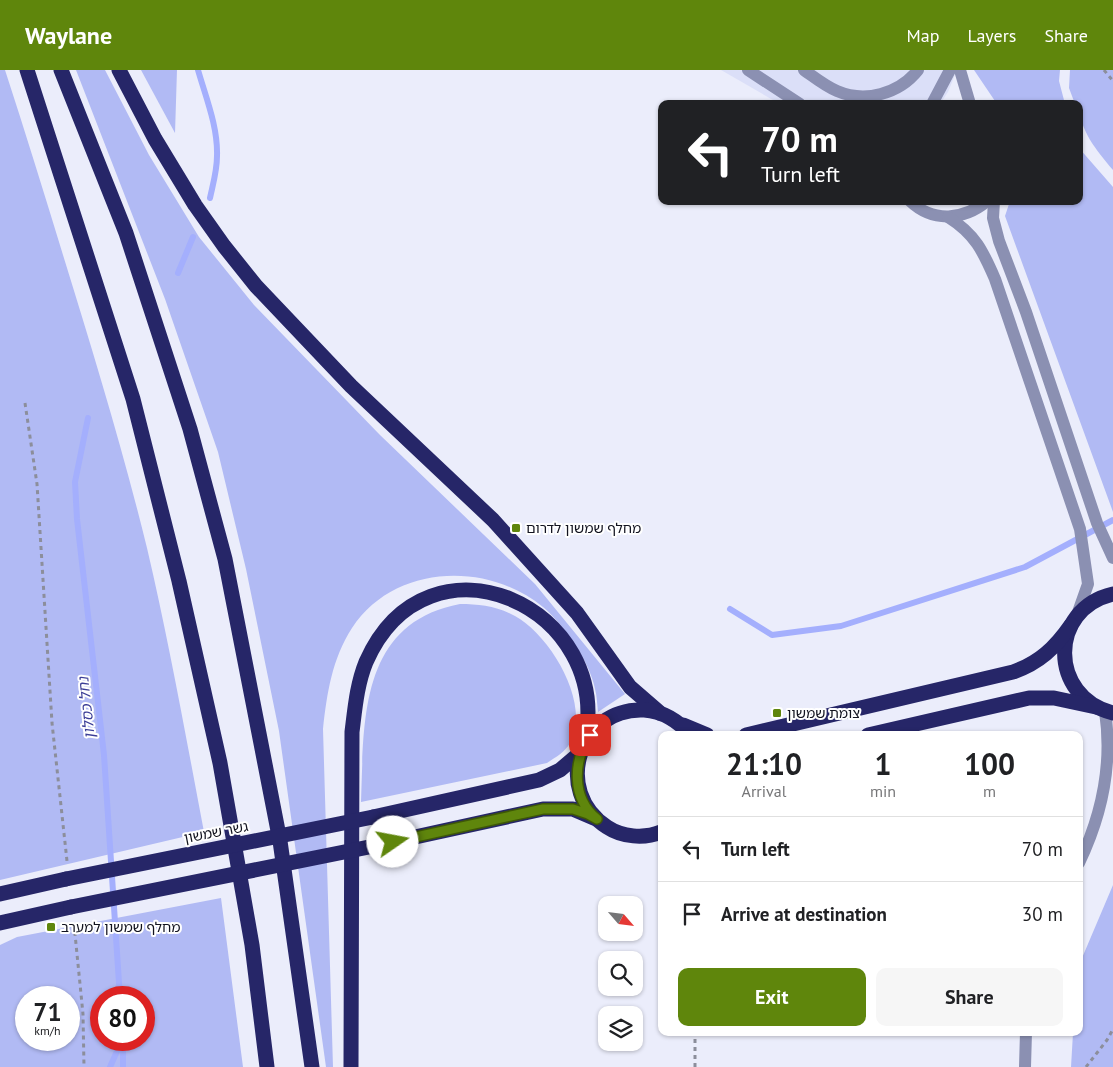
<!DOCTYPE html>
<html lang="en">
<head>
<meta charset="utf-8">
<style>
	:root { --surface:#fff; --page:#f6f6f6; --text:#202124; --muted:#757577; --line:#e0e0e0; --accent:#5f860c }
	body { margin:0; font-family:"PT Sans","Noto Sans Hebrew",sans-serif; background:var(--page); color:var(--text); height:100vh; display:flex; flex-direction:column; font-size:19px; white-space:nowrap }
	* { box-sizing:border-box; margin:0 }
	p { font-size:16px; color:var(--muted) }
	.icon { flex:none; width:28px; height:28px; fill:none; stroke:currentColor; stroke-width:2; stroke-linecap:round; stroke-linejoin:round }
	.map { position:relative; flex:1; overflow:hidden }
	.details { position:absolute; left:658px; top:661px; width:425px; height:305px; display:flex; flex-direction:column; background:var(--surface); border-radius:10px; box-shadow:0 1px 4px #0004 }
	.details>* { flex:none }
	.top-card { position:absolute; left:658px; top:30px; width:425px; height:105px; border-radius:10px; box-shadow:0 1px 4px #0004; background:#202124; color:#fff; overflow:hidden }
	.needle { width:32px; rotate:118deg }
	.fabs { position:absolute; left:598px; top:826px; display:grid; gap:10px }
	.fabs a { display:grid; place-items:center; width:45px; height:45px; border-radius:10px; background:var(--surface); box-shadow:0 1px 4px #0004; font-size:25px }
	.speed { position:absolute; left:15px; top:916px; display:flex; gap:10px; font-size:25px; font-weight:700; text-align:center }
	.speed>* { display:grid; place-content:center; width:65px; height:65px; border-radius:50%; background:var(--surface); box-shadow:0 1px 4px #0004; line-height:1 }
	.speed small { font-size:12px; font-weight:400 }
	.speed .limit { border:8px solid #d22; background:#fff; color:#111 }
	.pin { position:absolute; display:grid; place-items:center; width:42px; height:42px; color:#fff; margin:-21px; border-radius:10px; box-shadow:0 2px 8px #0006 }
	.me { position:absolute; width:55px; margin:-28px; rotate:78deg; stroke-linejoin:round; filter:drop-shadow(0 0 4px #0008) }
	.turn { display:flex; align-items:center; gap:18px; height:105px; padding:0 20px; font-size:22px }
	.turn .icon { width:65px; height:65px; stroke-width:2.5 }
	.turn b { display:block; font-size:35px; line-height:42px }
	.eta { display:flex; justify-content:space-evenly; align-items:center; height:85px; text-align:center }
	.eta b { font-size:30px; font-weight:800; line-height:35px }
	.action { display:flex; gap:10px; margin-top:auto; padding:10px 20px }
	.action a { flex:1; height:58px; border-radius:10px; background:var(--accent); color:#fff; font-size:20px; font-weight:800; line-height:58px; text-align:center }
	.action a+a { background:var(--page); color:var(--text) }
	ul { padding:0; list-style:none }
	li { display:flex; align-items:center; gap:15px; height:65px; padding:0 20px; border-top:1px solid var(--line) }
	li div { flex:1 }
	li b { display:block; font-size:19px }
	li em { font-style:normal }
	header { display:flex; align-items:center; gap:30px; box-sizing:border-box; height:70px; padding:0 25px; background:var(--accent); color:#fff }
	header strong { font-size:24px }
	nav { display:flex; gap:28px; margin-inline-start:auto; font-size:18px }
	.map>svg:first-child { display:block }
	.built { fill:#dbdff8 }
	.green { fill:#b1baf4; fill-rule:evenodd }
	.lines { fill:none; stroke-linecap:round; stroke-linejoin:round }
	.stream { stroke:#a4affd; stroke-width:6 }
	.path { stroke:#8c8e9b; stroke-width:3; stroke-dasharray:4 4; stroke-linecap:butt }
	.minor { stroke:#8b90b2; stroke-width:12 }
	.highway { stroke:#262668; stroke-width:15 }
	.highway-bridge { stroke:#262668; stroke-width:15 }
	.route-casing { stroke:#3e5708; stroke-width:12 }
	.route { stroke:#5f860c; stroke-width:9 }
	.poi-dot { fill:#5f860c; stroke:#fff; stroke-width:2 }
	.labels { text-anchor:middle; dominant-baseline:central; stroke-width:4; stroke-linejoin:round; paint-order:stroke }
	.poi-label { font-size:14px; fill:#12131f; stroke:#fff; text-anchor:start }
	.street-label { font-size:14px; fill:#12131f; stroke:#fff }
	.water-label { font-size:15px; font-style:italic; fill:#3c3e97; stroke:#fff }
</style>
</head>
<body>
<header>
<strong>Waylane</strong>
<nav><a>Map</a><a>Layers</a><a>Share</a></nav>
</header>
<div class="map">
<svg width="1113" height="997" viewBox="0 0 1113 997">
	<rect width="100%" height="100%" fill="#ebedfb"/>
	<polygon class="built" points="721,0 957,0 948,22 940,34 780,34"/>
	<g class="green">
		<path d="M 0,0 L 5,0 C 25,61 44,123 63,185 C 93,282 123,380 147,478 C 169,572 186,667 204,762 L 0,810 Z"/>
		<path d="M 76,0 L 105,0 L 149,85 L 199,167 L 254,235 L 380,365 L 535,514 L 625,624 L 598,642 C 597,634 597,626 595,619 C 590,592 564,555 543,537 C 487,491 394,494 352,558 C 332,589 327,623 323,659 L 333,997 L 326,997 L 279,661 L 246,499 L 218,382 L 165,229 Z"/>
		<polygon points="141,0 177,0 175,63"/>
		<polygon points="974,0 1060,0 1059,11 1065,34 997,34"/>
		<path d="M 1070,0 L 1113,0 L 1113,100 C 1097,81 1079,60 1079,34 L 1075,34 L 1069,18 Z"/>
		<polygon points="1079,78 1113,117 1113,442 1005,146 1010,131 1079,131"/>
		<path d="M 460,534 C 479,534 497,536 515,546 C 550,565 592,634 570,673 C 565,682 556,687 547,693 L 361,732 C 364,651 359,553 460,534 Z"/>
		<polygon points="1113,815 1113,997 1071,997 1073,963 1079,962 1079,913 1082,888"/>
		<path d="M 221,828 L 243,997 L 0,997 L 0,875 L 17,867 ZM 26,928 L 69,928 L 69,970 L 26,970 ZM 101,928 L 144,928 L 144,970 L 101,970 Z"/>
	</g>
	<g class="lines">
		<g class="stream">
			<path d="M 198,0 C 206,28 218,57 217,86 C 217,101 213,114 210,128"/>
			<polyline points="178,203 193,167"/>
			<polyline points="88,348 75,412 77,449 104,685 120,928"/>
			<polyline points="730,539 772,565 841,556 1025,497 1113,450"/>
			<polyline points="110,997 122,970"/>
			<polyline points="123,997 123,973"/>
		</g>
		<g class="path">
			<polyline points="1104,0 1113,11"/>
			<polyline points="25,333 37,414 52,653 67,791"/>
			<polyline points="74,854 83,944 84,997"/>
			<polyline points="695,997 695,962"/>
			<polyline points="1086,997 1107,970 1113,959"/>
		</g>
		<g class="minor">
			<polyline points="748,0 800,34"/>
			<path d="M 804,0 C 814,7 825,16 837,21 C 865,33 899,24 918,0"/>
			<polyline points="960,0 970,34"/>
			<polyline points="932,34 950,0"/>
			<path d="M 910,131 C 933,153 964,150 987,131"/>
			<polyline points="994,131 993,148 999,171 1026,242 1097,453 1113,488"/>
			<path d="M 948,147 C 975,164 983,181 995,209 L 1080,459 L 1088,514 L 1077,545"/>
			<path d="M 1079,793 C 1102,745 1113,695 1105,641"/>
			<polyline points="1025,997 1026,962"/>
		</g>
		<g class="highway">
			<polyline points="27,0 133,329 179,511 220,693 252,875 267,997"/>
			<polyline points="61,0 126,163 190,359 225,489 280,771 312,997"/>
			<polyline points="119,0 155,69 195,135 224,176 256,216 351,316 493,450 577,543 630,617 660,643"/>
			<path d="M 1113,524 C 1048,539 1049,627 1113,643"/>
			<polyline points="683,655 707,665"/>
			<path d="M 746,665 L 1013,602 C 1039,593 1055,578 1071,555"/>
			<polyline points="868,665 1029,628 1054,628 1096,637"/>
			<polyline points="373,747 539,710 560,700 580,683"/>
			<path d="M 661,762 C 644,769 622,767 607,757 C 552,721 579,637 644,640 C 662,641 679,651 690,665"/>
			<polyline points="374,776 543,739 573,739 594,748"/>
			<polyline points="0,824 66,809"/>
			<polyline points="0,853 71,837"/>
			<path d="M 351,997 L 352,662 C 355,638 357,614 366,592 C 428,451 617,538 584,674"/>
		</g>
		<g class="highway-bridge">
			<polyline points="66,809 373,747"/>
			<polyline points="71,837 374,776"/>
		</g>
	</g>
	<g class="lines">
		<defs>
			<path id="route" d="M 393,772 L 543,739 L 573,739 L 588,744 L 597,749 C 571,728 573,691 590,665"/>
		</defs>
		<use href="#route" class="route-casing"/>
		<use href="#route" class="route"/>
	</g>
	<g class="poi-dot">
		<rect x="511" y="453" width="10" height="10" rx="2.5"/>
		<rect x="772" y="638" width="10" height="10" rx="2.5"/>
		<rect x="46" y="852" width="10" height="10" rx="2.5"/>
	</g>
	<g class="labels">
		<g class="poi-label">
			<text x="526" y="458">מחלף שמשון לדרום</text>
			<text x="787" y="643">צומת שמשון</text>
			<text x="61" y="857">מחלף שמשון למערב</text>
		</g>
		<g class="street-label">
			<text transform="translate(216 762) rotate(-11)">גשר שמשון</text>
		</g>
		<g class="water-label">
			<text transform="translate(86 638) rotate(-96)">נחל כסלון</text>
		</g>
	</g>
</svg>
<div class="fabs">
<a><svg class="needle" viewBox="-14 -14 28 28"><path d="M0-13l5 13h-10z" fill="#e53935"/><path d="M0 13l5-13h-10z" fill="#757577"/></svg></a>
<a><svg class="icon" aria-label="search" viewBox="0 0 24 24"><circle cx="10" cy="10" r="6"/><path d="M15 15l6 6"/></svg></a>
<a><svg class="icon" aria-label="layers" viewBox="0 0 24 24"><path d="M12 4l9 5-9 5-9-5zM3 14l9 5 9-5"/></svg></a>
</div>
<div class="speed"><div>71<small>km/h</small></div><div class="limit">80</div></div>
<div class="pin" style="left:590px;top:665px;background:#d93025"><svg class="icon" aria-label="arrive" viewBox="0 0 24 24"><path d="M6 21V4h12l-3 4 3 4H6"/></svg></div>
<svg class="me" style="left:393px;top:772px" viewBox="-20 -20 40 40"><circle r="19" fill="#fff"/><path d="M0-13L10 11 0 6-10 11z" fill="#5f860c"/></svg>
<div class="top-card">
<div class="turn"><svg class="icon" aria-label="left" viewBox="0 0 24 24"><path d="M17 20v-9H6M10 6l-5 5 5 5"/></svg><div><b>70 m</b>Turn left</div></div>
</div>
<section class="details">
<div class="eta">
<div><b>21:10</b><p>Arrival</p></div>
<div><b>1</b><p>min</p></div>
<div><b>100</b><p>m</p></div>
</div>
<ul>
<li><svg class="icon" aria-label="left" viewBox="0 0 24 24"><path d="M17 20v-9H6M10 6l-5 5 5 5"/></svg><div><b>Turn left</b></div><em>70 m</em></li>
<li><svg class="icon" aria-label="arrive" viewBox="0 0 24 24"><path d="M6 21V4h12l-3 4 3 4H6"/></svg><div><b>Arrive at destination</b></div><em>30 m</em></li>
</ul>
<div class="action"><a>Exit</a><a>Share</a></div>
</section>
</div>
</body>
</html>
